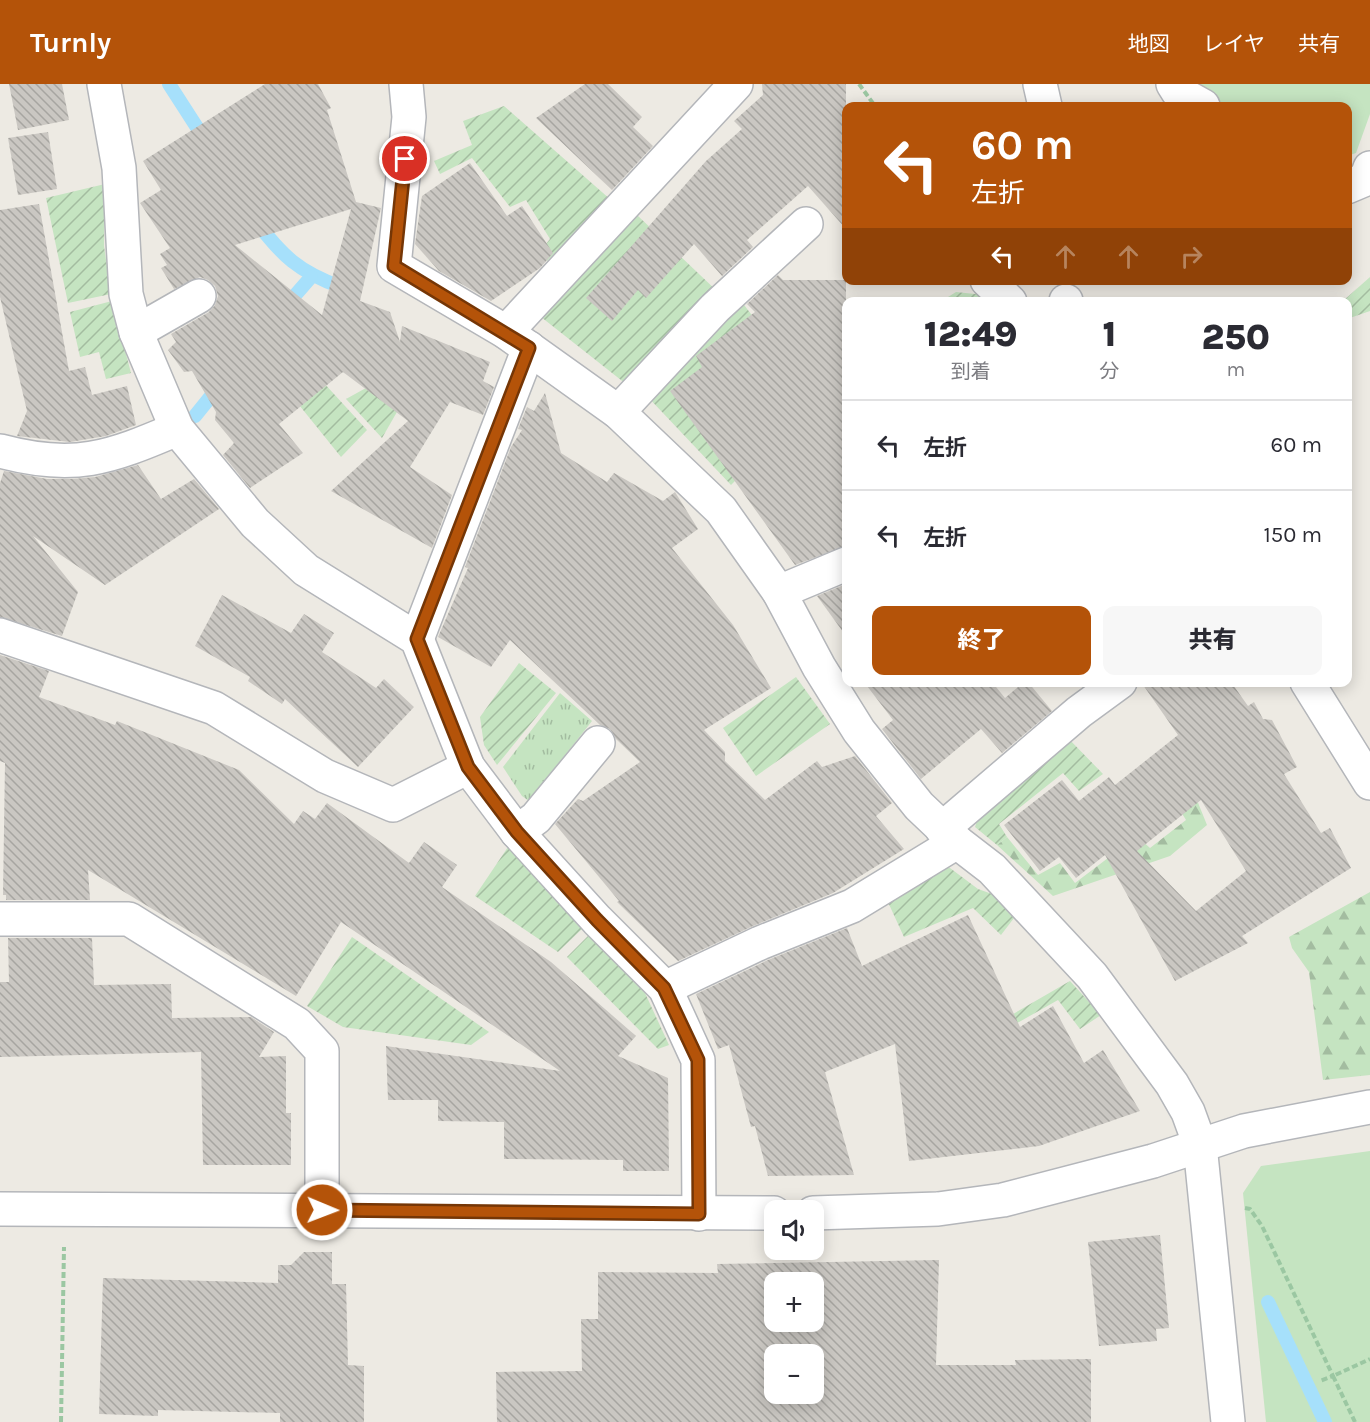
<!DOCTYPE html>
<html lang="ja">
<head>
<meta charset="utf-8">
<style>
	:root { --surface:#fff; --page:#f7f7f7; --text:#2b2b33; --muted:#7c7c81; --line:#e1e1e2; --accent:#b45309 }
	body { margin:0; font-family:Karla,"Noto Sans JP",sans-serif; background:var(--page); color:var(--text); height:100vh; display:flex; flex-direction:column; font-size:22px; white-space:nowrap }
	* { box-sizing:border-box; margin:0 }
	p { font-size:20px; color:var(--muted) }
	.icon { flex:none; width:33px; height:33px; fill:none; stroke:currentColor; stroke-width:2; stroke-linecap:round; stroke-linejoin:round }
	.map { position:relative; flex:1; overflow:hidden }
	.sheet { position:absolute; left:842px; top:213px; width:510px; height:390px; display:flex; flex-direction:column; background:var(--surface); border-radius:12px; box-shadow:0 3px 15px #0003 }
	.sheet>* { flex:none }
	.banner { position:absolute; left:842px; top:18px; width:510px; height:183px; border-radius:12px; box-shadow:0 3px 15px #0003; background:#b45309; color:#fff; overflow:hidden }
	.buttons { position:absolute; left:764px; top:1116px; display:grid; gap:12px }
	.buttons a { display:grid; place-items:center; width:60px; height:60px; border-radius:12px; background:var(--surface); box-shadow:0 3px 15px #0003; font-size:30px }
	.pin { position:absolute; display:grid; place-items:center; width:51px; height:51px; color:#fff; margin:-26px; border:3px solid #fff; border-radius:50%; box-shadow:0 2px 6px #0007 }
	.me { position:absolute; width:66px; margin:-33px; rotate:91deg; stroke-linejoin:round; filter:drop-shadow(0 0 4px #0008) }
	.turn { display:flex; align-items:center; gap:21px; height:126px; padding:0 30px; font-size:27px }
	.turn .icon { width:78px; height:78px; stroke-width:2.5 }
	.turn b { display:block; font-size:42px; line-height:51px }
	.lanes { display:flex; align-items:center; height:57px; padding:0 30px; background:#0003; justify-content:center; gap:30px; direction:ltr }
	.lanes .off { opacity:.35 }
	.eta { display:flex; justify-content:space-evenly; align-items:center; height:102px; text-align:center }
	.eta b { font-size:36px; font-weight:800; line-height:42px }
	.primary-button { display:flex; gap:12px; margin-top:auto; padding:12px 30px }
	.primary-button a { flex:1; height:69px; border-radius:12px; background:var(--accent); color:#fff; font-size:24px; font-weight:800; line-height:69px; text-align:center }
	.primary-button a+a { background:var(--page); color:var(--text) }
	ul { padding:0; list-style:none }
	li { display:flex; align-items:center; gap:18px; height:90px; padding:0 30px; border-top:2px solid var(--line) }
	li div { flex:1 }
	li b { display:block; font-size:22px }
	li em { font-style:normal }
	header { display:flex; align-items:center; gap:36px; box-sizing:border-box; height:84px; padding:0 30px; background:var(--accent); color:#fff }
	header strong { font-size:28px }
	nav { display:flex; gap:33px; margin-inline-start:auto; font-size:21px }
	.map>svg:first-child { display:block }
	.grass { fill:url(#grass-tufts) }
	.forest { fill:url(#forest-firs) }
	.park { fill:#c5e4c1 }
	.garden { fill:url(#garden-furrows) }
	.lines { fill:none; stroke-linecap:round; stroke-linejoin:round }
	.stream { stroke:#a6e0fb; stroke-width:14 }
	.building { fill:url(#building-back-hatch); fill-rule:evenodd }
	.minor-casing { stroke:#b4b6ba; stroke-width:36 }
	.path { stroke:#9bc7a2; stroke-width:4; stroke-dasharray:6 3; stroke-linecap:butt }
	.minor { stroke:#fff; stroke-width:33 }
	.route-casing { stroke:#753606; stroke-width:15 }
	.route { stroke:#b45309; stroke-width:10 }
</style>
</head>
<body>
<header>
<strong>Turnly</strong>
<nav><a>地図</a><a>レイヤ</a><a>共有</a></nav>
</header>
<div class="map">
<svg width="1370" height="1338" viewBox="0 0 1370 1338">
	<defs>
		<pattern id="grass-tufts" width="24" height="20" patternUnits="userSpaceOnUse" patternTransform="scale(1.5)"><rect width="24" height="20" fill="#c5e4c1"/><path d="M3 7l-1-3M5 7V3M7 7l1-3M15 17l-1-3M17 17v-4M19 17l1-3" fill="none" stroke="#a3bca0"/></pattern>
		<pattern id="forest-firs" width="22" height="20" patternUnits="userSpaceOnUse" patternTransform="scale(1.5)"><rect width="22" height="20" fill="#c5e4c1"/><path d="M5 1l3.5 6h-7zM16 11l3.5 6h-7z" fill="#a3bca0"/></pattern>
		<pattern id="garden-furrows" width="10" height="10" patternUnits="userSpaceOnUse" patternTransform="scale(1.5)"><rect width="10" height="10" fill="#c5e4c1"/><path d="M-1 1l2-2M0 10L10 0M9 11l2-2" fill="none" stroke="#a3bca0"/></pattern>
		<pattern id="building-back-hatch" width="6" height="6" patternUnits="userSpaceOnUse" patternTransform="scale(1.5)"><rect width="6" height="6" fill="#cac7c2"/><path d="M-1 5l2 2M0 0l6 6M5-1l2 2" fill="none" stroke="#a7a5a1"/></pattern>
	</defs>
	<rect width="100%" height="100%" fill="#edeae3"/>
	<polygon class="grass" points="560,609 592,637 529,717 522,712 503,683"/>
	<g class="forest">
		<polygon points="1176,664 1207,741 1170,772 1053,812 997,761 1007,753 1038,791 1060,779 1075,799 1137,752 1150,764 1186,736 1150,677"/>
		<polygon points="1370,808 1370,991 1323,996 1309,888 1292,864 1289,853"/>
	</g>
	<g class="park">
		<polygon points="1191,0 1370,0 1370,30 1356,69 1347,72 1347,22 1224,22 1194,5"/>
		<polygon points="1370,1067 1370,1338 1266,1338 1243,1109 1261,1082"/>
	</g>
	<g class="garden">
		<polygon points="504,22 611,116 547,177 541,166 550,155 526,116 510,123 472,74 440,90 434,77 472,61 463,37"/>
		<polygon points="105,100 104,162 111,210 68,219 46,114"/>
		<polygon points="637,131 719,209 626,300 536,229"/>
		<polygon points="1370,193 1370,227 1347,235 1347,218 1343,217"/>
		<polygon points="980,207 991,218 940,218 956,208 975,210"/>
		<polygon points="112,217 131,289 106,295 99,268 80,273 70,228"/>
		<polygon points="741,217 816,315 731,401 646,311"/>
		<polygon points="278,249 367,346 341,373 266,280"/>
		<polygon points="375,299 405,314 382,354 346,315"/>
		<polygon points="519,579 556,609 497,681 484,661 480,633"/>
		<polygon points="796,593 830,640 756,692 723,644"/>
		<polygon points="1067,653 1103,690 1079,707 1063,689 999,740 1007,753 997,761 975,743 979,731"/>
		<polygon points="508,763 583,844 558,868 475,812"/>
		<polygon points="946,781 978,805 992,810 1014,834 1001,851 973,824 904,853 887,816"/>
		<polygon points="589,851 645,909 669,961 658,965 567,873"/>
		<polygon points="352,853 489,948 471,961 343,943 307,922"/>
		<polygon points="1070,897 1101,931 1080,945 1058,916 973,964 970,955"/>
	</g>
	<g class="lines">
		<g class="stream">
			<polyline points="169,0 207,59"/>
			<path d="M 255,136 C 282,172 299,188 341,203"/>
			<polyline points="284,224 311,193"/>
			<polyline points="195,332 220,301"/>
			<polyline points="1268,1218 1325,1338"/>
		</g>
	</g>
	<g class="building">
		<polygon points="9,0 62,0 69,36 18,46"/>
		<path d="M 265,0 L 318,0 L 331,24 L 327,26 L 356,118 L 381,124 L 360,217 L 390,228 L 400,258 L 402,242 L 490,278 L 483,297 L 494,303 L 483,331 L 450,318 L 410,383 L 452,411 L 432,464 L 331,407 L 408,337 L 343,288 L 279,340 L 303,369 L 250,404 L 223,371 L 234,359 L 215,336 L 216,328 L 192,287 L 184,288 L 168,266 L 176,258 L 171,250 L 209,228 L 215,221 L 218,212 L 215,202 L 208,196 L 200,193 L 174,205 L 161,184 L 167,181 L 160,170 L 170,164 L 140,119 L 161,106 L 143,77 ZM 351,125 L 322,231 L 235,161 Z"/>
		<polygon points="585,0 608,0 642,33 633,43 653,62 612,106 536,34"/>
		<polygon points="762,0 846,0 846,145 808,102 747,156 753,163 722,192 694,160 646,214 638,206 612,237 586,214 706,77 742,45 734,37 763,11"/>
		<polygon points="48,48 57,105 18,111 8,54"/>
		<polygon points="470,79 507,132 522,122 553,169 540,184 491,217 439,187 415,160 422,112"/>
		<polygon points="39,120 69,287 85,283 92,311 127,302 136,341 106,352 70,358 17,352 27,327 0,213 0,126"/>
		<polygon points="778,191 783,196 846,196 846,462 795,481 670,307 702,283 696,272 755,228 747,220"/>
		<polygon points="545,309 561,369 607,398 614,389 663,417 675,408 698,445 672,464 733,541 771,604 704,646 725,668 725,677 765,716 817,677 822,683 855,672 892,719 876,732 904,765 833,809 753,842 678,877 617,818 619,817 555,740 578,715 583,717 640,678 616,655 610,645 600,641 510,556 491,583 438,553 468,484 465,483 511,363 522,346 518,345 527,323 534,327"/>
		<polygon points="138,381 161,415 194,395 219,425 105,501 33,452 78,508 62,552 0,533 0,399 4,387 47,395 73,395 95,393"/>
		<polygon points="846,500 846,552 817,512"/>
		<polygon points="222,511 291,549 304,530 334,549 322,568 376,604 384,595 414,623 358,683 285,615 282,620 248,597 250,593 195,562"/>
		<polygon points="0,571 49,587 39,613 115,641 117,637 239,686 294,740 303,727 315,735 327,719 409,779 424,758 457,781 442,803 551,878 636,952 618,972 668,994 669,1087 623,1087 623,1076 504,1075 504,1038 438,1037 438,1016 388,1016 386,962 560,987 341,838 296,912 88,786 90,816 6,816 6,811 3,811 5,679 0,677"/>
		<polygon points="864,598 992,598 1005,614 1024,598 1028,598 1052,627 1002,669 981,645 921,695 882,645 893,636"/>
		<path d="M 1141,598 L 1231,598 L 1248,622 L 1254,618 L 1263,635 L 1272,636 L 1297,683 L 1284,690 L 1321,749 L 1330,744 L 1351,784 L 1242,852 L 1248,859 L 1175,897 L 1105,771 L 1076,794 L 1059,773 L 1040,787 L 1004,741 L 1062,696 L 1079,717 L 1109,693 L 1115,701 L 1178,651 ZM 1201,716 L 1246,787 L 1196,827 L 1137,767 Z"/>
		<polygon points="968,831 1020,943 1053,922 1084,979 1103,966 1140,1027 1039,1062 909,1077 895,960 825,988 854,1091 768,1092 755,1042 751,1043 729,961 718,965 696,910 768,876 847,844 862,882"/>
		<polygon points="8,854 92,854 94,901 171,900 172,934 251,933 274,948 259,973 286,972 286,1029 291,1029 291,1081 203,1081 201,968 0,973 0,898 9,898"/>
		<polygon points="1160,1151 1169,1244 1156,1245 1157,1257 1099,1262 1088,1158"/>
		<polygon points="304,1168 332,1168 332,1200 346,1200 348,1281 364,1282 364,1338 280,1338 280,1329 158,1326 158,1332 99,1330 103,1194 278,1199 278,1181 291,1181"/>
		<path d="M 939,1176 L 936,1281 L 1016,1281 L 1015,1276 L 1091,1275 L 1091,1338 L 497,1338 L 496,1288 L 582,1287 L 581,1235 L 598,1235 L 598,1188 L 718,1189 L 717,1180 ZM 774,1198 L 813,1198 L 813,1238 L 774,1238 ZM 774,1270 L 813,1270 L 813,1310 L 774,1310 Z"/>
	</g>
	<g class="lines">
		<defs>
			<g id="minor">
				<polyline points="104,0 119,84 126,210 136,248 177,345 255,439 306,486 417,555 468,683 517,748 597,836 665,904 698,976 699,1130"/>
				<polyline points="406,0 409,33 394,182 506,248 618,328 721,426 779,508 819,583 859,647 919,722 957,758 992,785 1092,892 1172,1000 1188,1028 1200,1061 1228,1338"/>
				<polyline points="1040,0 1045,22"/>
				<polyline points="1173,0 1178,8 1203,22"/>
				<polyline points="1347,103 1366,95 1370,84"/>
				<polyline points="987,196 1010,218"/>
				<polyline points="1066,218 1066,217"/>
				<polyline points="136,248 199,212"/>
				<polyline points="506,248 736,0"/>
				<polyline points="618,328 715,224 806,140"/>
				<path d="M 0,367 C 74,387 109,374 177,345"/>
				<polyline points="779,508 846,480"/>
				<polyline points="0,551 214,624 325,692 393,721 468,683"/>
				<polyline points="417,555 529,264"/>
				<polyline points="1307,598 1370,699"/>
				<polyline points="942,745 1079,628 1120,598"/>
				<polyline points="517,748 536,734 598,659"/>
				<polyline points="0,835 129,835 297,940 322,967 322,1126"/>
				<polyline points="665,904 760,859 852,822 957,758"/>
				<polyline points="0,1125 774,1129"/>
				<polyline points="813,1129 938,1125 1003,1116 1153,1077 1244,1047 1370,1023"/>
			</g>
		</defs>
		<use href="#minor" class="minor-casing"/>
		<g class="path">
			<polyline points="859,0 875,22"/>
			<polyline points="1245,1124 1250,1125 1262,1142 1333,1292 1320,1297"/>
			<polyline points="61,1338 64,1163"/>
			<polyline points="1355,1338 1333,1292 1370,1275"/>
		</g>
		<use href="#minor" class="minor"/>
	</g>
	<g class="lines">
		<defs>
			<polyline id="route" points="322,1126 699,1130 698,976 664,904 597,836 517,748 468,683 417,555 529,264 394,182 405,75"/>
		</defs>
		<use href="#route" class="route-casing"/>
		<use href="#route" class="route"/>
	</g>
</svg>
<div class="buttons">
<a><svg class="icon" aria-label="sound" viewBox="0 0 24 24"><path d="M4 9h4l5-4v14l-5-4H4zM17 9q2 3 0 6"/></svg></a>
<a>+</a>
<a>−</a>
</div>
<div class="pin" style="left:405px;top:75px;background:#d93025"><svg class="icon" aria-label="arrive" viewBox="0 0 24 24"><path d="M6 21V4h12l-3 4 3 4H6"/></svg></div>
<svg class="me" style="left:322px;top:1126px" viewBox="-20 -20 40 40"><circle r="17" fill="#b45309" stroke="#fff" stroke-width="3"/><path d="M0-11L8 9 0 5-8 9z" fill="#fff"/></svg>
<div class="banner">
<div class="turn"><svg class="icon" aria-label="left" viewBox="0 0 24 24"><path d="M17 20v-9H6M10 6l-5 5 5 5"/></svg><div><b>60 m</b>左折</div></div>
<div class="lanes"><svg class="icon" aria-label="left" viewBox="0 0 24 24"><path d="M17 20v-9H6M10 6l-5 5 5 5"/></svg><svg class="icon off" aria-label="ahead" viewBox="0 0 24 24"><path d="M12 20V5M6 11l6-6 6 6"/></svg><svg class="icon off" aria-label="ahead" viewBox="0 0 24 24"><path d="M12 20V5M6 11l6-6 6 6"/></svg><svg class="icon off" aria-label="right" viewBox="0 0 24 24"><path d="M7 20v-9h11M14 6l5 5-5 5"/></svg></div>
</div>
<section class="sheet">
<div class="eta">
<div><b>12:49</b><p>到着</p></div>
<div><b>1</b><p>分</p></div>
<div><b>250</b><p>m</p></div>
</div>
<ul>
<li><svg class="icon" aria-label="left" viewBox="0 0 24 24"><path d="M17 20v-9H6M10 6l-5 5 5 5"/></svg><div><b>左折</b></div><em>60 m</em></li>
<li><svg class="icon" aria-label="left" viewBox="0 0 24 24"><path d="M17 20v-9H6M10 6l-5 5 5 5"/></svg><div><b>左折</b></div><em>150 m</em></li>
</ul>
<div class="primary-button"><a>終了</a><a>共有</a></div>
</section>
</div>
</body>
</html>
